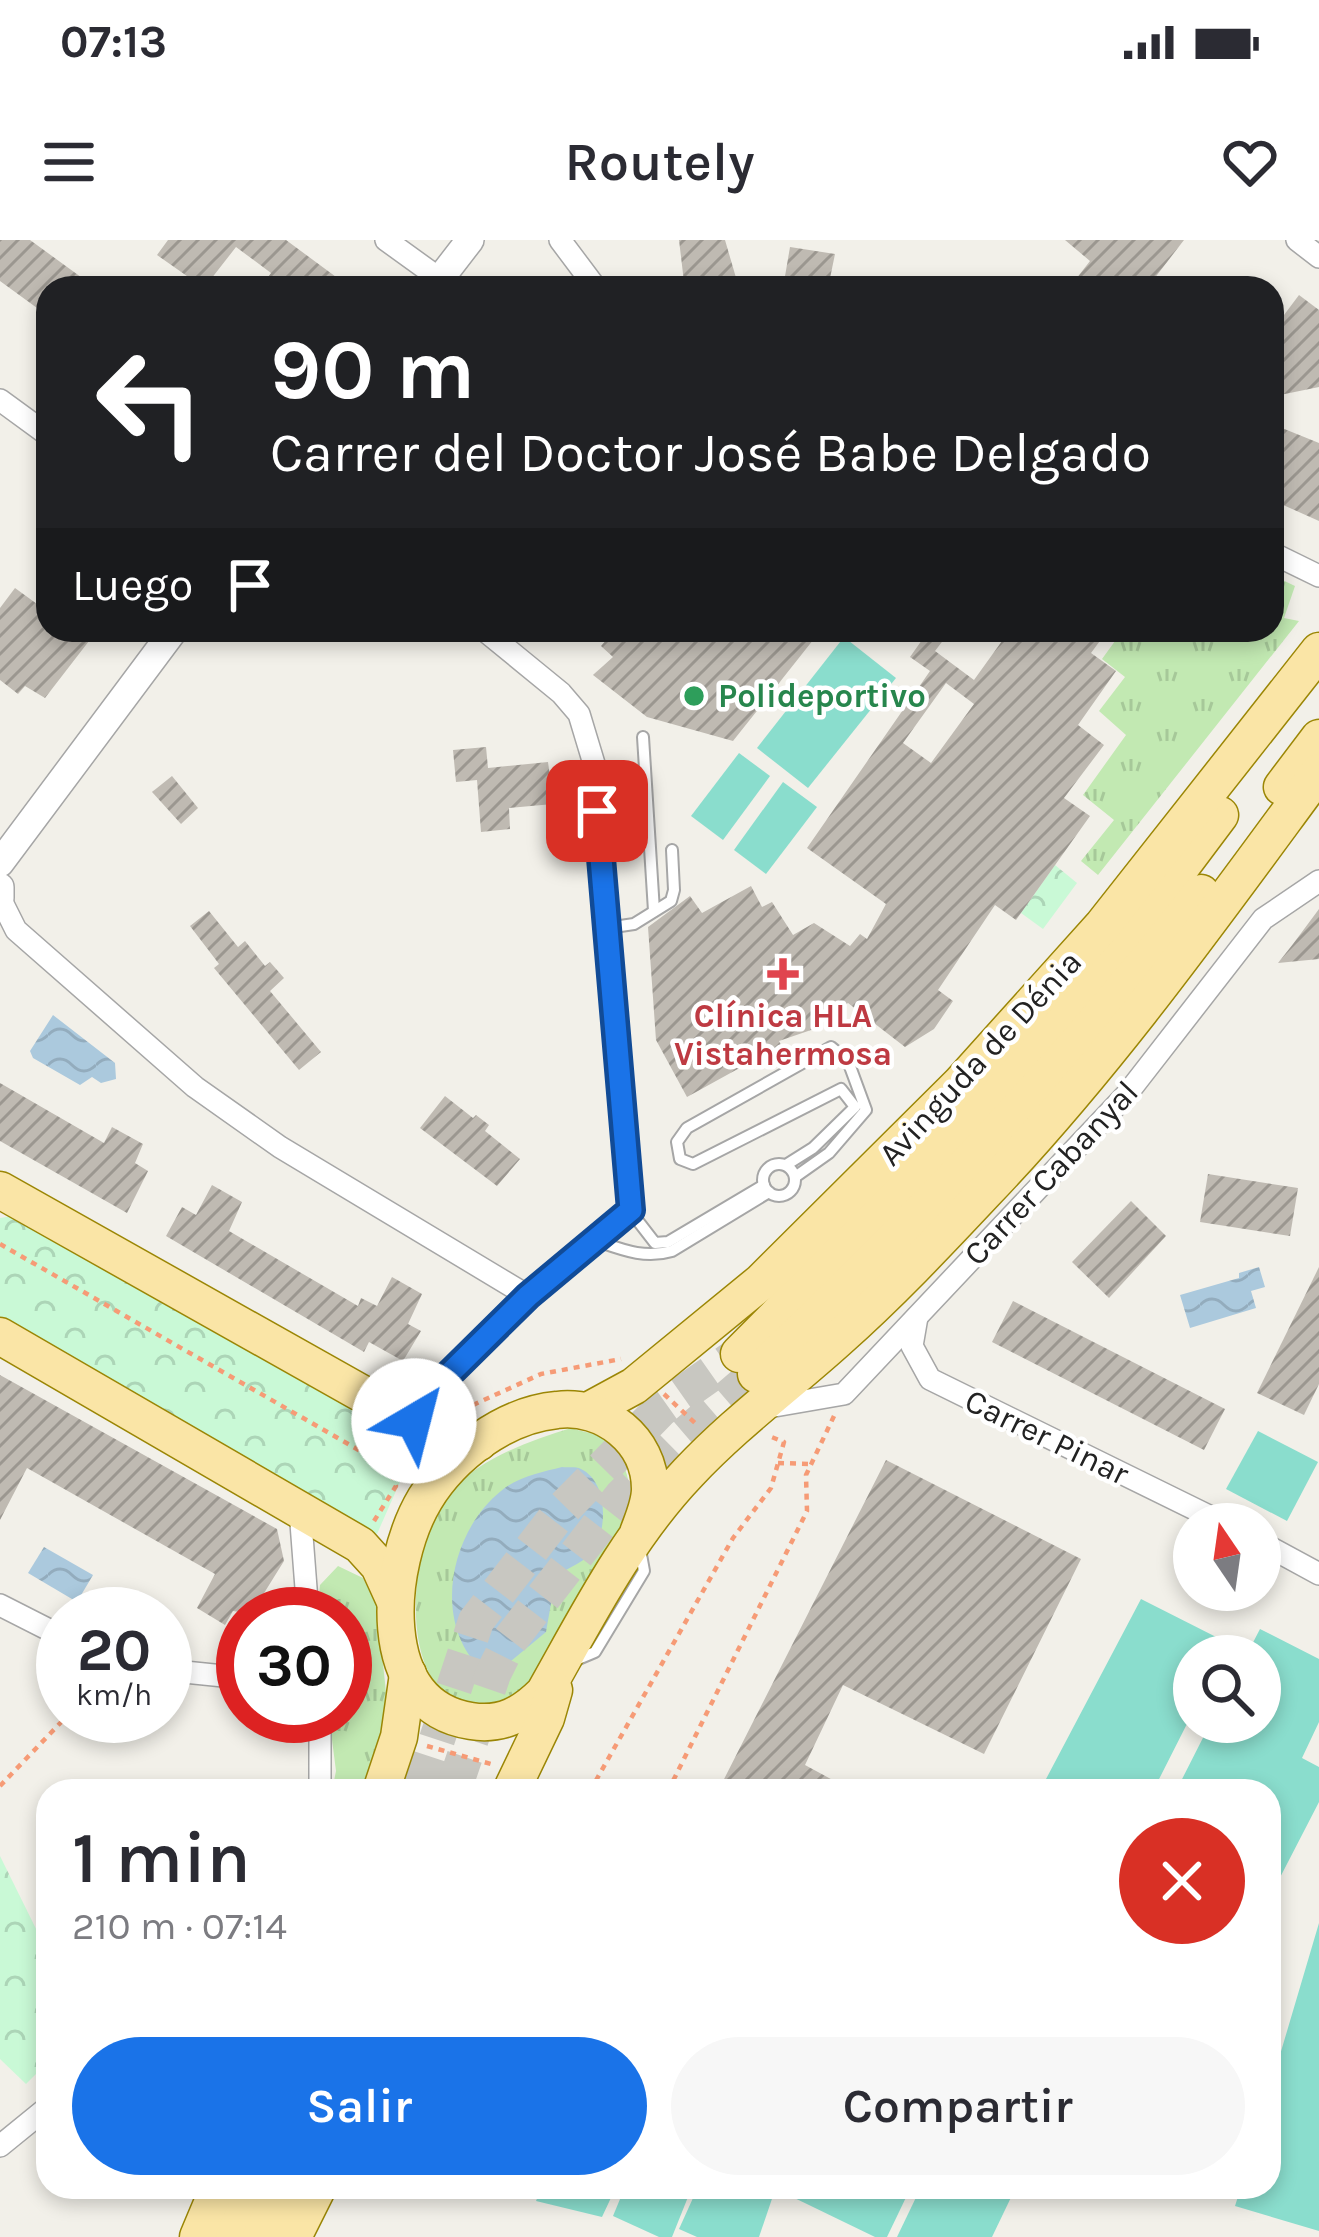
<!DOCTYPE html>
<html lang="es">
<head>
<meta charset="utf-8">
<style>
	:root { --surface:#fff; --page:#f7f7f7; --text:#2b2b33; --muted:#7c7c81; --accent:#1a73e8 }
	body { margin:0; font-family:Karla,sans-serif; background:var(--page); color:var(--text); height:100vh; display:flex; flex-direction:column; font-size:45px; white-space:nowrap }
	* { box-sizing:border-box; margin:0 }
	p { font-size:39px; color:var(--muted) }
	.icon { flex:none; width:66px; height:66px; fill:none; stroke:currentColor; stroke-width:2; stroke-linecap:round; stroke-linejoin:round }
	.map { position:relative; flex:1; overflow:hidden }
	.details { position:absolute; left:36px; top:1539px; width:1245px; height:420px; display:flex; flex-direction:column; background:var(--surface); border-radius:36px; box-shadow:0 6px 18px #0003 }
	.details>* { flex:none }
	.banner { position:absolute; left:36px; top:36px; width:1248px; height:366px; border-radius:36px; box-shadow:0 6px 18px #0003; background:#202124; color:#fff; overflow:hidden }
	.needle { width:78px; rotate:347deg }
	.controls { position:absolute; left:1173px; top:1263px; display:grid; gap:24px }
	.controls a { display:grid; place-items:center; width:108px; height:108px; border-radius:50%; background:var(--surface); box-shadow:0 6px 18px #0003; font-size:60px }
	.speed { position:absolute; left:36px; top:1347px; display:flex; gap:24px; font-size:60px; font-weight:700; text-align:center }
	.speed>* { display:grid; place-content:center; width:156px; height:156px; border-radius:50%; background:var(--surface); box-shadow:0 6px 18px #0003; line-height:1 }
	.speed small { font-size:30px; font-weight:400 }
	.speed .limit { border:18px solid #d22; background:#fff; color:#111 }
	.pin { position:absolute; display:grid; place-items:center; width:102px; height:102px; color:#fff; margin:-51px; border-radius:24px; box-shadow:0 6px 18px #0006 }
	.me { position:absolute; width:132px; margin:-66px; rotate:37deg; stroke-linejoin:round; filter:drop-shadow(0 0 9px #0008) }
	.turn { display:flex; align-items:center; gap:42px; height:252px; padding:0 36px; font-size:54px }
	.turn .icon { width:156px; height:156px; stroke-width:2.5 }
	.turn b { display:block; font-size:84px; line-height:102px }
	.then { display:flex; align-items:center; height:114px; padding:0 36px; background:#0003; gap:24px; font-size:45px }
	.round { display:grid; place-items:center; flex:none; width:126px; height:126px; border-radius:63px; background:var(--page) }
	.summary { display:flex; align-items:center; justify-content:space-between; height:204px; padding:0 36px }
	h1 { font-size:72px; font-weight:600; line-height:90px }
	.button { display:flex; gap:24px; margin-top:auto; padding:24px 36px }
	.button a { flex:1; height:138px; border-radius:72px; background:var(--accent); color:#fff; font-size:48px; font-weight:600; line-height:138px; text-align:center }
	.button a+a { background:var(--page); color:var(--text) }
	.status { display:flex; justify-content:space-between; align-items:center; height:84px; padding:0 60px; background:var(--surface); direction:ltr }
	.status svg { height:33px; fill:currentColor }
	header { display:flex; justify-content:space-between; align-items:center; height:156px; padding:0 36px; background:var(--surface); font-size:54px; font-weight:600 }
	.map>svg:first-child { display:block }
	.grass { fill:url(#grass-tufts) }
	.park { fill:url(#park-crowns) }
	.pitch { fill:#8addcd }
	.water { fill:url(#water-waves) }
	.building { fill:url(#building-hatch); fill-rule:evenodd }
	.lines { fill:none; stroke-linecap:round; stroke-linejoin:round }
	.primary-tunnel { stroke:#c8c7c1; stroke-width:36; stroke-dasharray:36 18; stroke-linecap:butt }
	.service-casing { stroke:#a6a6a6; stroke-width:14 }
	.minor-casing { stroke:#a6a6a6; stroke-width:24 }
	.tertiary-casing { stroke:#a6a6a6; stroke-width:30 }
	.primary-casing { stroke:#9b8605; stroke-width:39 }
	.path { stroke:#f69b76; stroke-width:4.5; stroke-dasharray:6 6; stroke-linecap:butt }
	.service { stroke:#fff; stroke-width:10 }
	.minor { stroke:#fff; stroke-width:21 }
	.tertiary { stroke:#fff; stroke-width:27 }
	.primary { stroke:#fae5a6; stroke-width:36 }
	.route-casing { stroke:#114b97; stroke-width:30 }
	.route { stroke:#1a73e8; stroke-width:21 }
	.leisure-dot { fill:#2e9e5b; stroke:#fff; stroke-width:4.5 }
	.health-dot { fill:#e0444e; stroke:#fff; stroke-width:4.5 }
	.labels { text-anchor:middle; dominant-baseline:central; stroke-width:9; stroke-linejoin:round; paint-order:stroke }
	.leisure-label { font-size:33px; font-weight:bold; fill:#27864d; stroke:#fff; text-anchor:start }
	.health-label { font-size:33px; font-weight:bold; fill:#be3a42; stroke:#fff }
	.street-label { font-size:33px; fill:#222; stroke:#fff }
</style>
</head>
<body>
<div class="status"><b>07:13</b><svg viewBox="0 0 49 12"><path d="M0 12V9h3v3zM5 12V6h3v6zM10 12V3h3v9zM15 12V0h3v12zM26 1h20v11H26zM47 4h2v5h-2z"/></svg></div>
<header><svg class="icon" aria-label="menu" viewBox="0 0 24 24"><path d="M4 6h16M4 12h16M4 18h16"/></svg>Routely<svg class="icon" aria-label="heart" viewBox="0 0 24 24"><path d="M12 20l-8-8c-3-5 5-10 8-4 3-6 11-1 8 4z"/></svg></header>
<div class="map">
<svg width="1319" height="1997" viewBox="0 0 1319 1997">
	<defs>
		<pattern id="grass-tufts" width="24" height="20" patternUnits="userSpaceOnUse" patternTransform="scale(3)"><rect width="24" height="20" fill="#c2e9b2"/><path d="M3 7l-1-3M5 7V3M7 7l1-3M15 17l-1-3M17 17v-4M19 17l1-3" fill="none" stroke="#a6c899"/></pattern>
		<pattern id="park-crowns" width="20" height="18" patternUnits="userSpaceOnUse" patternTransform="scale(3)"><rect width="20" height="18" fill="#c9f9d6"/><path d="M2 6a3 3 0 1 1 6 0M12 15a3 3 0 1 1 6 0" fill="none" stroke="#acd5b7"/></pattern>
		<pattern id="water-waves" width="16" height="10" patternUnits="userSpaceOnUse" patternTransform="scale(3)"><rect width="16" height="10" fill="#abc9dd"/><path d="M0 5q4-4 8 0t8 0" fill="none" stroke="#93acbd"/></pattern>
		<pattern id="building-hatch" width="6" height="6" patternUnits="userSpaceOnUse" patternTransform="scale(3)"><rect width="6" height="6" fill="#bfbab2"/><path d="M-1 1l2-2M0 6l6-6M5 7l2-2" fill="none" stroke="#9b9790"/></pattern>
	</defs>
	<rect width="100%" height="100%" fill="#f2f0e9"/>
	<g class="grass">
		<polygon points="1272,335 1295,346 1284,378 1299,381 1098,635 1081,621 1114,580 1083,555 1126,495 1099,471 1125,437 1102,419 1123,390 1272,390"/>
		<path d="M 571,1188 C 579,1191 590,1192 598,1196 C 630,1214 639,1262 621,1293 C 608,1314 591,1332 580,1354 C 562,1389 546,1438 509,1460 C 495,1469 471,1465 456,1459 C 396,1435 411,1291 450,1251 C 482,1218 528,1201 571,1188 Z"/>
		<polygon points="338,1326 363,1338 377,1366 387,1462 372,1551 332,1551 336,1531 329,1476 345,1476 345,1374 317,1374 320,1345"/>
	</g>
	<g class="park">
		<polygon points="1055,625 1077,643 1043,689 1021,673"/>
		<polygon points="13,976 418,1201 377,1294 0,1082 0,978"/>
		<polygon points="0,1616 48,1713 48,1822 26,1844 0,1819"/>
	</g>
	<g class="pitch">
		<polygon points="844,397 896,438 808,548 757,508"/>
		<polygon points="739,513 770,536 723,600 691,576"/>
		<polygon points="783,542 817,567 766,634 734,610"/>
		<polygon points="1258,1191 1318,1222 1287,1281 1226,1249"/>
		<polygon points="1141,1359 1228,1403 1222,1416 1194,1416 1194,1470 1153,1551 1071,1551 1046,1539"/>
		<polygon points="1260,1389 1319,1419 1319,1482 1302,1518 1319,1527 1319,1562 1272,1653 1269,1551 1176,1551 1211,1482 1260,1482 1260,1416 1246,1416"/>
		<polygon points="1319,1683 1319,1991 1235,1966 1241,1947 1269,1947 1269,1852"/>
		<polygon points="542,1947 616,1947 602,1977 536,1961"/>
		<polygon points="625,1947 692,1947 672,1997 659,1997 613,1976"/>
		<polygon points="698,1947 776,1947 759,1997 697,1997 679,1989"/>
		<polygon points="781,1947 911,1947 887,1997 875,1997 780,1951"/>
		<polygon points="921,1947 1016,1947 992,1997 897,1997"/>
	</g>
	<g class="water">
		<polygon points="53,775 115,823 116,839 101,843 92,837 80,845 33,818 30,811"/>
		<polygon points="1259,1027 1265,1047 1251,1051 1256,1068 1190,1088 1180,1055 1239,1038 1239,1033"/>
		<path d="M 562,1227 C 568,1228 575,1226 581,1229 C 608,1242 607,1287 595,1308 C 587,1321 569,1328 556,1335 L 546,1392 L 511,1421 L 477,1425 C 433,1377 451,1291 501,1251 C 517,1237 542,1232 562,1227 Z"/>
		<polygon points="44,1307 93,1335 77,1362 28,1333"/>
	</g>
	<g class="building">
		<polygon points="0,0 30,0 96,48 48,48 48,76 0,41"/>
		<polygon points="168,0 286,0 351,48 260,48 271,33 236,7 204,48 157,15"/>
		<polygon points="679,0 725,0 739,48 700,48 700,44 684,42"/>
		<polygon points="1065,0 1184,0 1147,48 1069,48 1090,21"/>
		<polygon points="790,7 835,14 828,48 783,48"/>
		<polygon points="1299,55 1319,70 1319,147 1280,155 1272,117 1272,91"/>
		<polygon points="1272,184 1319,203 1319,281 1272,260"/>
		<polygon points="15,348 48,372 48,390 74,390 89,401 45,458 25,446 18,454 0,440 0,368"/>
		<polygon points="615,390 821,390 733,501 647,477 593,435 613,417 601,406"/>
		<path d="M 929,390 L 951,390 L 935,411 L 974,440 L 1002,401 L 987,390 L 1108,390 L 1091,413 L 1116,431 L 1078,485 L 1104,505 L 1064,558 L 1090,576 L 1016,680 L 995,665 L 938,750 L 953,761 L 934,789 L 905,807 L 848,763 L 811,790 L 779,801 L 781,805 L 687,857 L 656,800 L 648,687 L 690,656 L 702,673 L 751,646 L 762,667 L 772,662 L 793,695 L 814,683 L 850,706 L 860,694 L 867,699 L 886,664 L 807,608 L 930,431 L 910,417 ZM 946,443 L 974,464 L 931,523 L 903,503 Z"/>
		<polygon points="486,507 488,528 548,522 551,544 562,543 564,563 509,568 510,589 481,592 477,540 456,542 453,510"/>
		<polygon points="172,536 198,568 181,584 152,552"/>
		<polygon points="1319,669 1319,719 1278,723 1293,704"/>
		<polygon points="209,671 238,707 245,701 265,726 270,722 284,738 270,751 321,812 299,830 214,728 219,724 190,686"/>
		<polygon points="0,843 104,903 112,887 143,904 135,923 148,931 127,973 0,901"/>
		<polygon points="445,856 473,878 476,875 489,885 485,891 520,919 497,946 420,888"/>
		<polygon points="1208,934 1298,948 1290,996 1200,982"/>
		<polygon points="212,945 242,962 229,991 358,1066 361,1058 377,1066 392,1037 422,1054 408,1084 421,1091 403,1121 369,1102 364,1112 166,996 182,967 196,975"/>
		<polygon points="1131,961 1166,996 1109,1058 1072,1022"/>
		<polygon points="1319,1027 1319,1144 1304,1175 1257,1153"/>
		<polygon points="1013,1061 1225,1169 1204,1210 992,1102"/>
		<polygon points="0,1135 277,1289 284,1321 251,1374 233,1371 225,1385 197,1368 215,1334 27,1228 0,1280"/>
		<polygon points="886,1220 1081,1319 984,1514 843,1445 805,1525 853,1551 718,1551"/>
	</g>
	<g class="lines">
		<g class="primary-tunnel">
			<polyline points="420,1551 476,1381 561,1271 661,1169 739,1114"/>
			<polyline points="453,1551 493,1434 510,1400 622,1256 678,1201 756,1134"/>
		</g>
		<defs>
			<g id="service">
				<polyline points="643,497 654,671"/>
				<polyline points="607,688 634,684 671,661 674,650 672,610"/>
				<circle cx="779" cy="940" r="16"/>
				<polyline points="786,925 813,908 855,867 841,849 693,924 680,919 677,902 687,888 831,807 848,821 866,870 829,913 795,937"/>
				<polyline points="631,972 655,1003 668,1002 764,945"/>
				<path d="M 597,1001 C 623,1010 645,1019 672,1011 L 769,952"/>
				<polyline points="576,1420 595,1412 644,1331 640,1309"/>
			</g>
			<g id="minor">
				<polyline points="386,0 440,39"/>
				<polyline points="560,0 596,48"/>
				<polyline points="1297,0 1319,17"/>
				<polyline points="0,160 48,195"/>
				<polyline points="1272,313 1319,336"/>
				<polyline points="0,658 16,690 195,847 280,907 528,1056"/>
				<polyline points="917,1077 912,1106 930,1139 1225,1284"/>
				<polyline points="763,1168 844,1154 1127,854 1263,679 1319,641"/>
				<polyline points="414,1181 441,1142 528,1056 631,971 595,527 579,474 561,453 484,390"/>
				<polyline points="300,1270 308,1374"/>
				<polyline points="1260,1302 1319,1334"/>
				<polyline points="0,1365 63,1397"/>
				<polyline points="165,1430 243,1438"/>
				<polyline points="320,1476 320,1551"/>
				<polyline points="0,1906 48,1867"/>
			</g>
			<g id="tertiary">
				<polyline points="433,48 470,0"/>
				<polyline points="0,623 174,390"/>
				<polyline points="0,647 0,658"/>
			</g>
			<g id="primary">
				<polyline points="1282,547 1319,498"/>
				<polyline points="0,950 391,1170 438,1193 479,1202"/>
				<polyline points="0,1096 360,1305 379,1326 394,1359"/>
				<polyline points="739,1114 980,871 1091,747 1220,575"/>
				<path d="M 756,1134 C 916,984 1067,825 1201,653"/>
				<polyline points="588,1171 634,1146 761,1042 961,843 1103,685 1319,411"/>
				<path d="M 638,1293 C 643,1279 650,1264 650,1249 C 650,1200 604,1164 557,1170 C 504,1175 452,1215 425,1259 C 386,1324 372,1466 471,1481 C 502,1486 523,1474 544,1453 C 587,1377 627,1297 688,1233 C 734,1184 787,1145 837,1100 C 889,1054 938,1002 985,952 C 1109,822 1212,677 1319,532"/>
				<polyline points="381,1551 399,1497 408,1434"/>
				<polyline points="511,1551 546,1478 554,1450"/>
				<polyline points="198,1997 219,1947"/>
				<polyline points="234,1997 255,1947"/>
				<polyline points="261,1997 283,1947"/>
				<polyline points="293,1997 318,1947"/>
			</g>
		</defs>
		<use href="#service" class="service-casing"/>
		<use href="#minor" class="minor-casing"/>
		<use href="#tertiary" class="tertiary-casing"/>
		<use href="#primary" class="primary-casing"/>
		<g class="path">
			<polyline points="0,1004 390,1228 396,1246 374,1281"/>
			<polyline points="664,1154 695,1183"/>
			<polyline points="462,1170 541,1134 621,1119"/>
			<polyline points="778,1223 811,1224"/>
			<polyline points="427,1506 491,1524"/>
			<polyline points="0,1546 67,1476"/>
			<polyline points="590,1551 733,1298 771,1248 784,1202 769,1196"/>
			<polyline points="668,1551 807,1271 806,1235 834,1176"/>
		</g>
		<use href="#service" class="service"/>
		<use href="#minor" class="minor"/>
		<use href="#tertiary" class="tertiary"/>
		<use href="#primary" class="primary"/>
	</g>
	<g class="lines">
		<defs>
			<polyline id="route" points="414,1181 441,1142 528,1056 631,970 597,571"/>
		</defs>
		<use href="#route" class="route-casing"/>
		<use href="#route" class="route"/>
	</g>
	<circle class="leisure-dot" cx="694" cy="456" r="12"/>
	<path class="health-dot" d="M777 716h12v12h12v12h-12v12h-12v-12h-12v-12h12z"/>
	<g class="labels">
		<g class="leisure-label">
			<text x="718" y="456">Polideportivo</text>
		</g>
		<g class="health-label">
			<text x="783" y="776">Clínica HLA<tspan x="783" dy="38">Vistahermosa</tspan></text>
		</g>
		<g class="street-label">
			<text transform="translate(980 818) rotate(-47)">Avinguda de Dénia</text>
			<text transform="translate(1051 933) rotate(-47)">Carrer Cabanyal</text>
			<text transform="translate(1047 1197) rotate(26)">Carrer Pinar</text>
		</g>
	</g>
</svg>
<div class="controls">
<a><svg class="needle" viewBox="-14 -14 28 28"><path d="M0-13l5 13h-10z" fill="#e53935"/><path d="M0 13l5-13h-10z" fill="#7c7c81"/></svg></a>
<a><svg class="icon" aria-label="search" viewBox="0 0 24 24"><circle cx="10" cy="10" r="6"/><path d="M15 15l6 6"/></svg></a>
</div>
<div class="speed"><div>20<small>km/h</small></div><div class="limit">30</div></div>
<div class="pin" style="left:597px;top:571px;background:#d93025"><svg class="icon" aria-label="arrive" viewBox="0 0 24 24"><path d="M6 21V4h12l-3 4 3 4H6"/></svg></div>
<svg class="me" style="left:414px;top:1181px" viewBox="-20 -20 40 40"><circle r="19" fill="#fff"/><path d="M0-13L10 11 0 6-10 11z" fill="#1a73e8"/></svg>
<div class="banner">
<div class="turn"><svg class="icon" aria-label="left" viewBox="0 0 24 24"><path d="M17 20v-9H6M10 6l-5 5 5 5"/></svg><div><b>90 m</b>Carrer del Doctor José Babe Delgado</div></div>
<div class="then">Luego<svg class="icon" aria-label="arrive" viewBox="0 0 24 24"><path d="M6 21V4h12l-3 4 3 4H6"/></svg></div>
</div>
<section class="details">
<div class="summary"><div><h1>1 min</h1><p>210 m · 07:14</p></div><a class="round" style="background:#d93025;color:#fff"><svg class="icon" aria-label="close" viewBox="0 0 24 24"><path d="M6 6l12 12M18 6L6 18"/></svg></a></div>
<div class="button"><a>Salir</a><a>Compartir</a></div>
</section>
</div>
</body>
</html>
